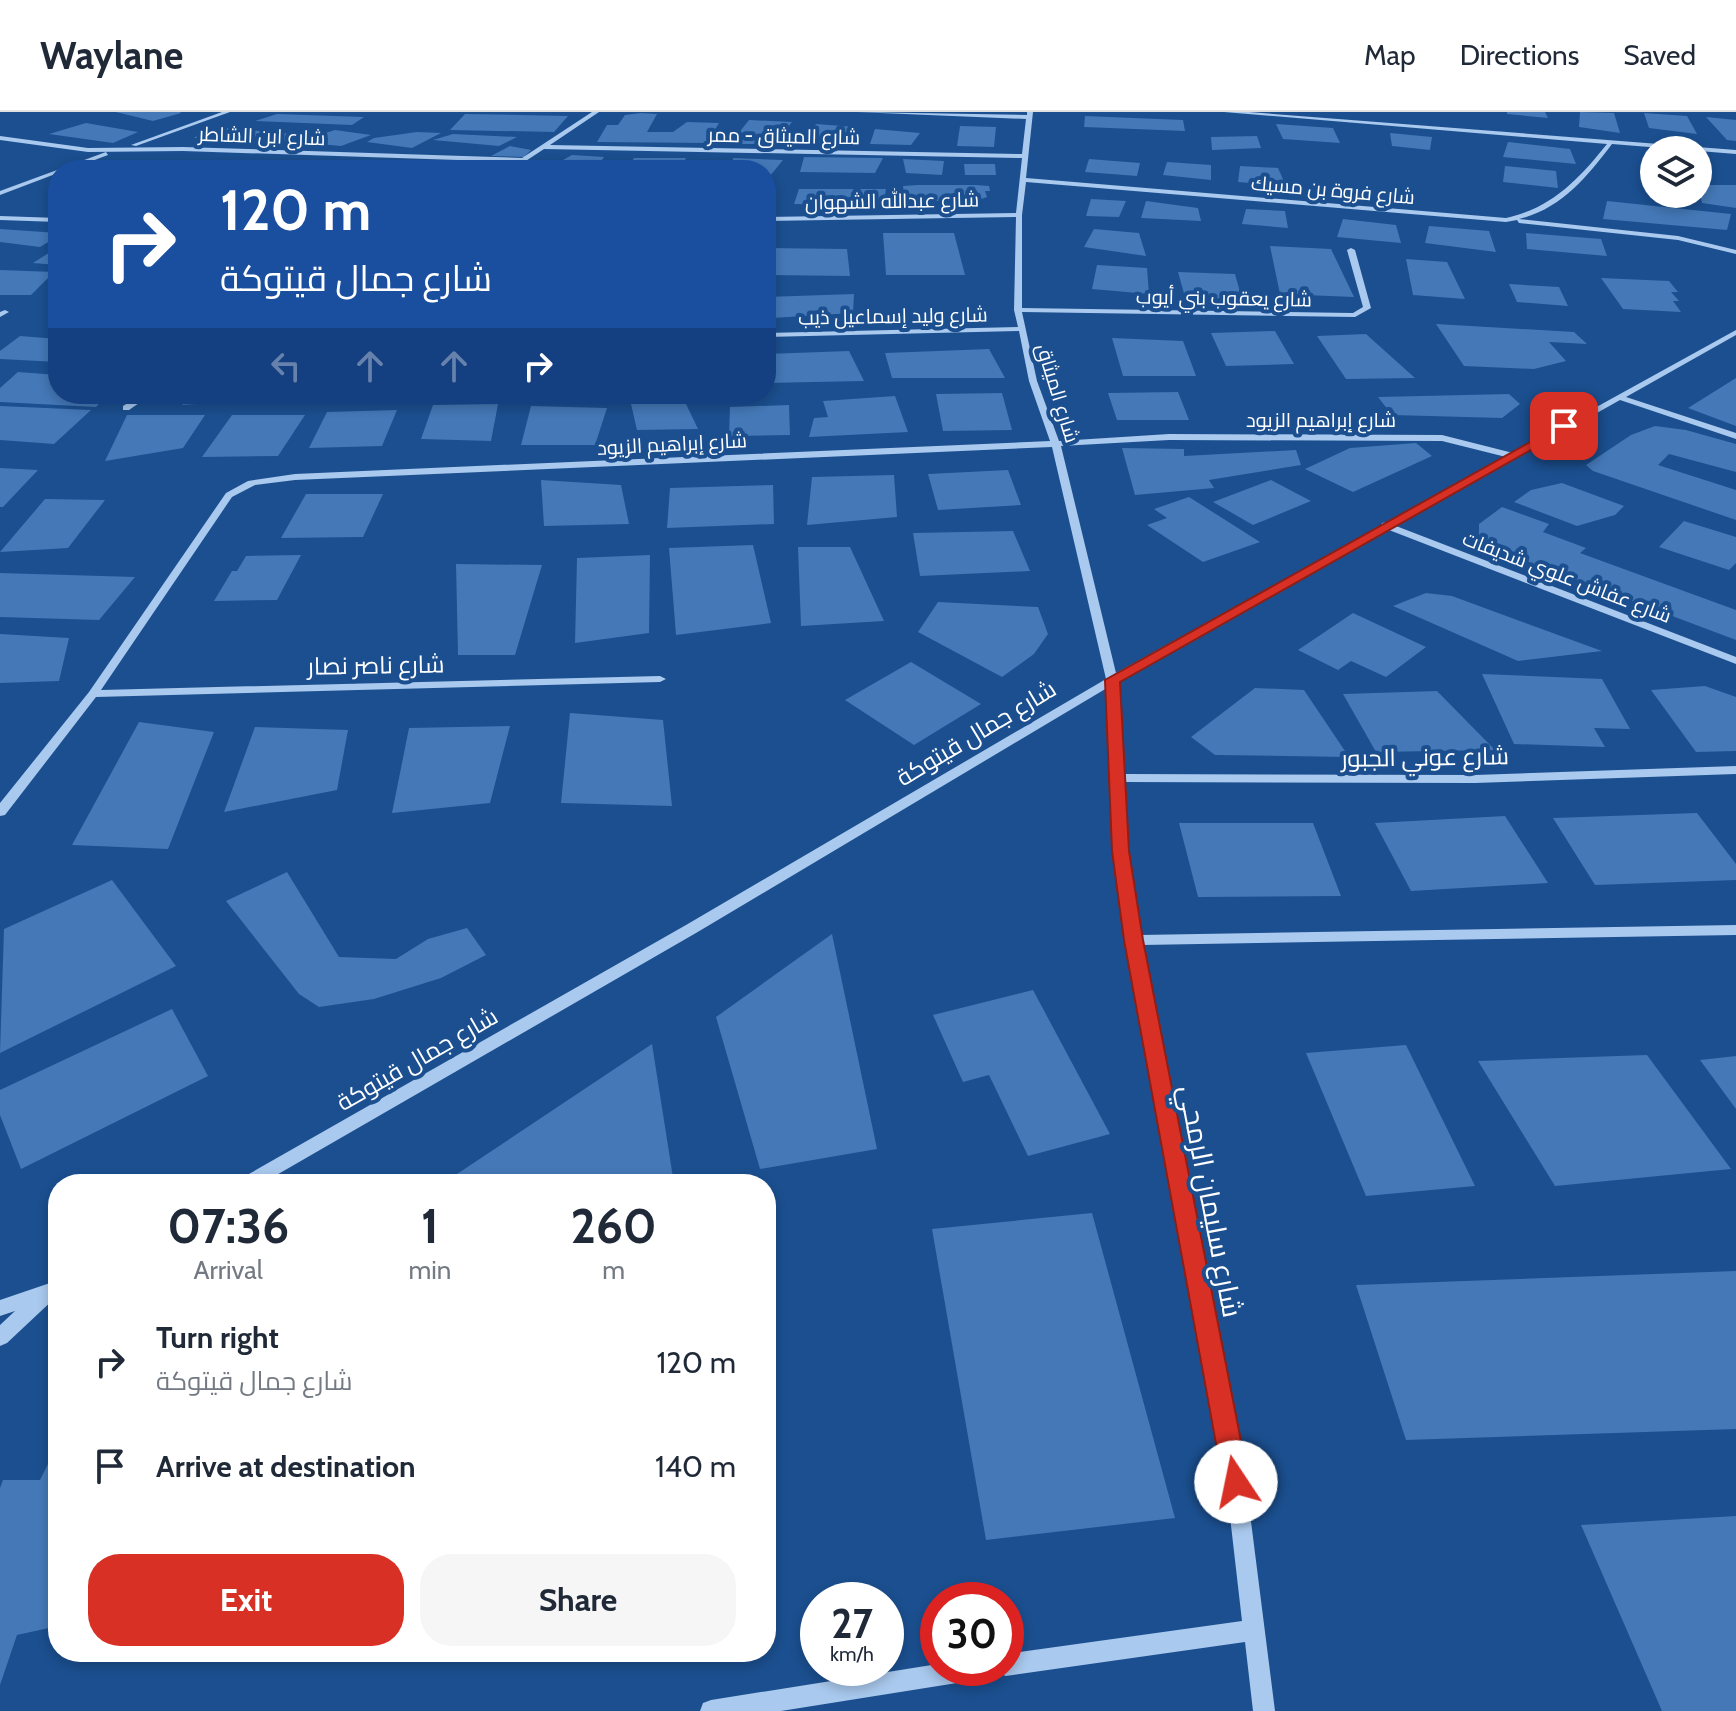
<!DOCTYPE html>
<html lang="en">
<head>
<meta charset="utf-8">
<style>
	:root { --surface:#fff; --page:#f6f6f7; --text:#1f2937; --muted:#747a83; --line:#e0e1e3; --accent:#d93025 }
	body { margin:0; font-family:Cabin,Cairo,sans-serif; background:var(--page); color:var(--text); height:100vh; display:flex; flex-direction:column; font-size:30px; white-space:nowrap }
	* { box-sizing:border-box; margin:0 }
	p { font-size:26px; color:var(--muted) }
	.icon { flex:none; width:44px; height:44px; fill:none; stroke:currentColor; stroke-width:2; stroke-linecap:round; stroke-linejoin:round }
	.map { position:relative; flex:1; overflow:hidden }
	.drawer { position:absolute; left:48px; top:1062px; width:728px; height:488px; display:flex; flex-direction:column; background:var(--surface); border-radius:32px; box-shadow:0 4px 12px #0003 }
	.drawer>* { flex:none }
	.guide { position:absolute; left:48px; top:48px; width:728px; height:244px; border-radius:32px; box-shadow:0 4px 12px #0003; background:#1a4fa0; color:#fff; overflow:hidden }
	.controls { position:absolute; left:1640px; top:24px; display:grid; gap:16px }
	.controls a { display:grid; place-items:center; width:72px; height:72px; border-radius:50%; background:var(--surface); box-shadow:0 4px 12px #0003; font-size:40px }
	.speed { position:absolute; left:800px; top:1470px; display:flex; gap:16px; font-size:40px; font-weight:700; text-align:center }
	.speed>* { display:grid; place-content:center; width:104px; height:104px; border-radius:50%; background:var(--surface); box-shadow:0 4px 12px #0003; line-height:1 }
	.speed small { font-size:20px; font-weight:400 }
	.speed .limit { border:12px solid #d22; background:#fff; color:#111 }
	.pin { position:absolute; display:grid; place-items:center; width:68px; height:68px; color:#fff; margin:-34px; border-radius:16px; box-shadow:0 4px 12px #0006 }
	.me { position:absolute; width:88px; margin:-44px; rotate:349deg; stroke-linejoin:round; filter:drop-shadow(0 0 6px #0008) }
	.turn { display:flex; align-items:center; gap:28px; height:168px; padding:0 40px; font-size:36px }
	.turn .icon { width:104px; height:104px; stroke-width:2.5 }
	.turn b { display:block; font-size:56px; line-height:68px }
	.lanes { display:flex; align-items:center; height:76px; padding:0 40px; background:#0003; justify-content:center; gap:40px; direction:ltr }
	.lanes .off { opacity:.35 }
	.eta { display:flex; justify-content:space-evenly; align-items:center; height:136px; text-align:center }
	.eta b { font-size:48px; font-weight:800; line-height:56px }
	.cta { display:flex; gap:16px; margin-top:auto; padding:16px 40px }
	.cta a { flex:1; height:92px; border-radius:32px; background:var(--accent); color:#fff; font-size:32px; font-weight:800; line-height:92px; text-align:center }
	.cta a+a { background:var(--page); color:var(--text) }
	ul { padding:0; list-style:none }
	li { display:flex; align-items:center; gap:24px; height:104px; padding:0 40px }
	li div { flex:1 }
	li b { display:block; font-size:30px }
	li em { font-style:normal }
	header { display:flex; align-items:center; gap:48px; box-sizing:border-box; height:112px; padding:0 40px; background:var(--surface); border-bottom:2px solid var(--line) }
	header strong { font-size:38px }
	nav { display:flex; gap:44px; margin-inline-start:auto; font-size:28px }
	.map>svg:first-child { display:block }
	.building { fill:#4478b7 }
	.lines { fill:none; stroke-linecap:round; stroke-linejoin:round }
	.minor { fill:#a9c9ee; fill-rule:evenodd }
	.route { fill:#d93025; stroke:#8d1f18; stroke-width:2 }
	.labels { text-anchor:middle; dominant-baseline:central; stroke-width:8; stroke-linejoin:round; paint-order:stroke }
	.far-street-label { font-size:20px; fill:#fff; stroke:#1b4f8f }
	.street-label { font-size:24px; fill:#fff; stroke:#1b4f8f }
	.near-street-label { font-size:28px; fill:#fff; stroke:#1b4f8f }
</style>
</head>
<body>
<header>
<strong>Waylane</strong>
<nav><a>Map</a><a>Directions</a><a>Saved</a></nav>
</header>
<div class="map">
<svg width="1736" height="1599" viewBox="0 0 1736 1599">
	<rect width="100%" height="100%" fill="#1b4f8f"/>
	<g class="building">
		<polygon points="116,0 180,0 181,1 153,9"/>
		<polygon points="1507,0 1545,0 1548,6 1507,2"/>
		<polygon points="1580,0 1614,1 1620,21 1579,15"/>
		<polygon points="641,1 657,2 647,20 673,20 687,10 719,11 707,31 597,30 607,13 618,13 625,3"/>
		<polygon points="1644,1 1687,4 1697,22 1649,16"/>
		<polygon points="277,2 364,5 352,13 255,9"/>
		<polygon points="465,2 568,4 554,20 450,18"/>
		<polygon points="1085,4 1183,8 1185,19 1084,15"/>
		<polygon points="1706,5 1736,8 1736,29 1727,28"/>
		<polygon points="749,8 792,10 775,32 730,32"/>
		<polygon points="86,11 138,20 113,31 49,22"/>
		<polygon points="816,12 855,15 849,33 802,30"/>
		<polygon points="1276,12 1333,16 1340,31 1283,27"/>
		<polygon points="960,14 996,15 994,35 957,34"/>
		<polygon points="227,16 294,22 282,31 194,26 204,19"/>
		<polygon points="875,17 920,21 911,33 870,32"/>
		<polygon points="335,18 371,23 341,34 296,30"/>
		<polygon points="417,20 441,21 412,36 367,30 374,26"/>
		<polygon points="1390,21 1432,25 1430,38 1392,34"/>
		<polygon points="453,22 517,25 499,34 433,28"/>
		<polygon points="1257,24 1261,36 1212,38 1211,25"/>
		<polygon points="1508,30 1570,37 1576,52 1503,45"/>
		<polygon points="510,34 531,38 524,45 491,44"/>
		<polygon points="572,43 604,45 595,58 545,58"/>
		<polygon points="804,45 883,46 875,61 800,60"/>
		<polygon points="634,46 686,46 680,58 626,58"/>
		<polygon points="733,46 783,48 770,64 766,64 766,58 732,58"/>
		<polygon points="903,47 944,49 942,63 906,61"/>
		<polygon points="1089,47 1140,51 1137,64 1085,60"/>
		<polygon points="156,48 227,49 214,58 116,58"/>
		<polygon points="253,49 312,50 303,58 247,58"/>
		<polygon points="1167,50 1211,53 1211,68 1163,63"/>
		<polygon points="964,52 995,52 996,63 965,63"/>
		<polygon points="1240,54 1278,56 1286,74 1238,70"/>
		<polygon points="1505,54 1556,59 1558,76 1503,70"/>
		<polygon points="918,73 976,73 989,74 990,79 985,79 987,85 976,89 905,89 903,74"/>
		<polygon points="1698,73 1736,73 1736,96 1702,91 1701,86 1686,84 1698,82"/>
		<polygon points="799,77 886,77 883,94 794,92"/>
		<polygon points="1091,87 1126,89 1119,105 1086,104"/>
		<polygon points="1146,89 1198,96 1201,109 1141,106"/>
		<polygon points="1607,89 1731,102 1727,118 1603,107"/>
		<polygon points="1246,97 1285,99 1288,116 1242,112"/>
		<polygon points="1343,107 1396,113 1401,131 1337,125"/>
		<polygon points="1429,114 1489,119 1496,140 1425,131"/>
		<polygon points="0,117 58,121 58,124 40,135 0,130"/>
		<polygon points="1094,117 1139,121 1146,144 1084,135"/>
		<polygon points="883,121 954,121 965,163 886,163"/>
		<polygon points="1526,121 1601,127 1607,144 1527,137"/>
		<polygon points="1270,134 1331,137 1354,185 1280,182"/>
		<polygon points="58,135 58,153 33,151"/>
		<polygon points="766,136 847,137 850,164 766,163"/>
		<polygon points="1406,147 1447,150 1465,187 1413,183"/>
		<polygon points="1097,153 1147,156 1149,182 1092,177"/>
		<polygon points="0,158 54,160 31,183 0,183"/>
		<polygon points="1178,160 1235,162 1242,187 1185,185"/>
		<polygon points="1601,166 1669,169 1678,180 1671,180 1679,189 1673,189 1681,200 1623,197"/>
		<polygon points="1509,172 1559,175 1568,194 1517,190"/>
		<polygon points="854,182 853,201 772,206 766,185"/>
		<polygon points="1436,212 1574,220 1587,232 1549,230 1566,249 1534,257 1464,254"/>
		<polygon points="1275,219 1294,252 1226,254 1211,221"/>
		<polygon points="1366,222 1415,266 1346,267 1317,224"/>
		<polygon points="20,224 58,227 58,250 0,247 0,239"/>
		<polygon points="1112,226 1183,229 1196,264 1123,264"/>
		<polygon points="989,237 1005,266 892,266 885,241"/>
		<polygon points="849,239 864,269 766,271 766,242"/>
		<polygon points="18,260 58,263 58,282 108,282 96,295 0,290 0,276"/>
		<polygon points="1736,266 1736,314 1688,296"/>
		<polygon points="1178,280 1189,308 1117,308 1108,281"/>
		<polygon points="1002,281 1012,318 943,319 936,282"/>
		<polygon points="194,282 284,282 283,286 182,293"/>
		<polygon points="1509,282 1520,292 1502,306 1392,303 1378,285"/>
		<polygon points="895,284 908,320 809,325 814,306 828,305 823,289"/>
		<polygon points="498,292 491,329 421,327 433,293"/>
		<polygon points="631,292 686,292 698,317 637,318"/>
		<polygon points="789,293 790,323 729,324 730,295"/>
		<polygon points="0,294 91,298 54,332 0,328"/>
		<polygon points="531,294 607,296 595,333 521,333"/>
		<polygon points="397,298 382,334 309,336 327,300"/>
		<polygon points="127,303 205,303 183,336 105,349"/>
		<polygon points="232,303 305,303 278,344 202,345"/>
		<polygon points="1655,314 1686,318 1736,332 1736,360 1669,342 1658,353 1736,378 1736,408 1593,359 1586,353 1631,323"/>
		<polygon points="1416,331 1432,344 1353,380 1305,357 1350,336"/>
		<polygon points="1122,336 1184,337 1184,344 1296,338 1301,353 1209,368 1214,376 1135,383"/>
		<polygon points="0,356 38,358 3,395 0,395"/>
		<polygon points="1008,358 1021,393 938,398 928,362"/>
		<polygon points="894,363 897,405 807,413 812,365"/>
		<polygon points="541,368 621,373 629,412 544,414"/>
		<polygon points="1271,368 1311,389 1253,413 1213,390"/>
		<polygon points="1562,371 1624,394 1615,403 1577,414 1514,390 1531,378"/>
		<polygon points="773,373 774,412 667,416 670,376"/>
		<polygon points="306,382 383,382 363,425 281,426"/>
		<polygon points="1189,385 1260,430 1203,450 1147,413 1167,406 1154,397"/>
		<polygon points="45,387 105,388 68,436 0,440"/>
		<polygon points="1502,395 1549,412 1543,420 1586,436 1580,441 1736,498 1736,528 1521,447 1479,423 1479,412"/>
		<polygon points="1684,409 1736,425 1736,451 1729,458 1659,435"/>
		<polygon points="1013,419 1030,459 920,464 913,421"/>
		<polygon points="753,433 771,511 676,523 669,436"/>
		<polygon points="798,435 850,435 884,509 801,514"/>
		<polygon points="301,443 277,488 214,489 232,459 237,459 246,444"/>
		<polygon points="650,443 649,521 575,531 577,446"/>
		<polygon points="456,452 542,453 515,543 458,543"/>
		<polygon points="0,461 135,465 99,508 0,505"/>
		<polygon points="1426,481 1452,484 1602,539 1518,549 1393,494"/>
		<polygon points="938,490 1038,495 1048,522 1034,542 1002,565 918,520"/>
		<polygon points="1353,501 1426,535 1386,565 1351,549 1338,558 1298,538"/>
		<polygon points="0,522 69,526 59,569 0,571"/>
		<polygon points="911,550 981,592 914,633 845,588"/>
		<polygon points="1482,562 1602,567 1630,617 1594,616 1605,635 1514,632"/>
		<polygon points="1705,574 1736,585 1736,639 1696,640 1651,578"/>
		<polygon points="1255,576 1304,578 1349,645 1215,643 1191,625"/>
		<polygon points="1437,579 1495,638 1376,640 1343,582"/>
		<polygon points="570,601 663,608 672,694 561,691"/>
		<polygon points="139,610 214,620 168,737 72,733"/>
		<polygon points="510,614 490,691 392,701 409,616"/>
		<polygon points="255,615 348,618 337,678 224,700"/>
		<polygon points="1697,701 1736,752 1736,768 1595,773 1553,706"/>
		<polygon points="1505,704 1548,771 1411,779 1375,711"/>
		<polygon points="1179,711 1313,711 1341,784 1198,785"/>
		<polygon points="287,760 339,845 396,847 428,827 467,816 486,843 441,866 374,887 319,895 299,882 226,789"/>
		<polygon points="112,768 176,854 0,941 4,817"/>
		<polygon points="832,822 877,1037 760,1057 716,905"/>
		<polygon points="1033,878 1110,1022 1028,1044 989,963 963,970 933,903"/>
		<polygon points="172,897 208,964 21,1057 0,1003 0,978"/>
		<polygon points="652,932 674,1072 442,1072"/>
		<polygon points="1406,933 1475,1074 1366,1084 1306,941"/>
		<polygon points="1647,943 1731,1057 1555,1074 1478,949"/>
		<polygon points="1736,944 1736,997 1700,948"/>
		<polygon points="1092,1101 1175,1406 986,1428 932,1117"/>
		<polygon points="1736,1159 1736,1317 1406,1328 1356,1173"/>
		<polygon points="52,1344 58,1345 58,1514 17,1523 0,1573 0,1376 3,1368 40,1368"/>
		<polygon points="1736,1404 1736,1599 1662,1599 1581,1413"/>
	</g>
	<g class="lines">
		<g class="minor">
			<polygon points="222,0 230,0 136,34 131,33"/>
			<path d="M 592,0 L 599,0 L 550,33 L 1022,42 L 1026,7 L 857,0 L 1027,3 L 1027,0 L 1033,0 L 1026,66 L 1506,106 C 1552,96 1579,67 1607,32 L 1224,0 L 1249,0 L 1736,38 L 1736,42 L 1612,32 C 1587,65 1561,97 1519,107 L 1678,124 L 1736,138 L 1736,142 L 1678,128 L 1519,111 L 1517,108 L 1506,110 L 1026,70 L 1022,103 L 1022,196 L 1353,201 L 1363,195 L 1347,138 L 1351,136 L 1355,138 L 1371,196 L 1355,205 L 1022,200 L 1037,269 L 1059,329 L 1169,322 L 1442,323 L 1513,341 L 1736,218 L 1736,223 L 1626,285 L 1736,321 L 1736,327 L 1620,288 L 1396,414 L 1736,545 L 1736,552 L 1389,418 L 1118,569 L 1123,662 L 1475,663 L 1736,654 L 1736,662 L 1475,671 L 1124,670 L 1128,739 L 1140,823 L 1736,813 L 1736,823 L 1142,833 L 1246,1370 L 1275,1599 L 1253,1599 L 1245,1530 L 1006,1564 L 998,1561 L 996,1556 L 1006,1556 L 1006,1542 L 1242,1509 L 1226,1370 L 1127,828 L 1114,739 L 1111,669 L 1109,666 L 1111,663 L 1107,576 L 696,821 L 261,1072 L 238,1072 L 240,1067 L 686,813 L 1106,567 L 1052,335 L 295,368 L 255,373 L 232,385 L 101,578 L 660,564 L 666,567 L 660,570 L 96,585 L 5,703 L 0,704 L 0,691 L 89,580 L 226,381 L 248,369 L 295,362 L 1050,329 L 1029,269 L 1019,219 L 766,225 L 766,221 L 1018,215 L 1014,198 L 1016,105 L 766,109 L 766,105 L 1016,101 L 1022,46 L 544,37 L 512,58 L 505,58 L 517,50 L 183,39 L 88,40 L 0,28 L 0,24 L 88,36 L 183,35 L 522,46 ZM 1169,328 L 1442,329 L 1506,345 L 1387,410 L 1382,411 L 1381,414 L 1116,561 L 1061,334 Z"/>
			<polygon points="106,40 108,43 68,58 58,58 58,61 0,83 0,79"/>
			<polygon points="0,104 58,106 58,110 0,108"/>
			<polygon points="5,198 9,200 0,205 0,200"/>
			<polygon points="142,282 152,282 129,298 123,298 123,294"/>
			<polygon points="50,1171 56,1173 56,1185 7,1231 0,1234 0,1213 15,1199 0,1204 0,1188"/>
			<polygon points="938,1552 938,1556 993,1556 990,1564 982,1567 781,1599 700,1599 703,1591 711,1588"/>
		</g>
	</g>
	<polygon class="route" points="1564,311 1568,312 1568,317 1120,570 1129,739 1143,828 1249,1370 1245,1379 1236,1383 1226,1379 1223,1370 1124,828 1112,739 1105,568"/>
	<g class="labels">
		<g class="far-street-label">
			<text transform="translate(262 24) rotate(2)">شارع ابن الشاطر</text>
			<text transform="translate(784 24) rotate(1)">شارع الميثاق - ممر</text>
			<text transform="translate(1333 78) rotate(5)">شارع فروة بن مسيك</text>
			<text transform="translate(892 89) rotate(-1)">شارع عبدالله الشهوان</text>
			<text transform="translate(1224 186) rotate(1)">شارع يعقوب بني أيوب</text>
			<text transform="translate(893 204) rotate(-1)">شارع وليد إسماعيل ذيب</text>
			<text transform="translate(1058 281) rotate(73)">شارع الميثاق</text>
			<text x="1321" y="308">شارع إبراهيم الزيود</text>
			<text transform="translate(672 332) rotate(-3)">شارع إبراهيم الزيود</text>
			<text transform="translate(1567 465) rotate(21)">شارع عفاش علوي شديفات</text>
		</g>
		<g class="street-label">
			<text transform="translate(376 553) rotate(-1)">شارع ناصر نصار</text>
			<text transform="translate(976 621) rotate(-31)">شارع جمال قيتوكة</text>
			<text transform="translate(1425 645) rotate(-1)">شارع عوني الجبور</text>
			<text transform="translate(417 947) rotate(-30)">شارع جمال قيتوكة</text>
		</g>
		<g class="near-street-label">
			<text transform="translate(1211 1089) rotate(79)">شارع سليمان الرمحي</text>
		</g>
	</g>
</svg>
<div class="controls">
<a><svg class="icon" aria-label="layers" viewBox="0 0 24 24"><path d="M12 4l9 5-9 5-9-5zM3 14l9 5 9-5"/></svg></a>
</div>
<div class="speed"><div>27<small>km/h</small></div><div class="limit">30</div></div>
<div class="pin" style="left:1564px;top:314px;background:#d93025"><svg class="icon" aria-label="arrive" viewBox="0 0 24 24"><path d="M6 21V4h12l-3 4 3 4H6"/></svg></div>
<svg class="me" style="left:1236px;top:1370px" viewBox="-20 -20 40 40"><circle r="19" fill="#fff"/><path d="M0-13L10 11 0 6-10 11z" fill="#d93025"/></svg>
<div class="guide">
<div class="turn"><svg class="icon" aria-label="right" viewBox="0 0 24 24"><path d="M7 20v-9h11M14 6l5 5-5 5"/></svg><div><b>120 m</b>شارع جمال قيتوكة</div></div>
<div class="lanes"><svg class="icon off" aria-label="left" viewBox="0 0 24 24"><path d="M17 20v-9H6M10 6l-5 5 5 5"/></svg><svg class="icon off" aria-label="ahead" viewBox="0 0 24 24"><path d="M12 20V5M6 11l6-6 6 6"/></svg><svg class="icon off" aria-label="ahead" viewBox="0 0 24 24"><path d="M12 20V5M6 11l6-6 6 6"/></svg><svg class="icon" aria-label="right" viewBox="0 0 24 24"><path d="M7 20v-9h11M14 6l5 5-5 5"/></svg></div>
</div>
<section class="drawer">
<div class="eta">
<div><b>07:36</b><p>Arrival</p></div>
<div><b>1</b><p>min</p></div>
<div><b>260</b><p>m</p></div>
</div>
<ul>
<li><svg class="icon" aria-label="right" viewBox="0 0 24 24"><path d="M7 20v-9h11M14 6l5 5-5 5"/></svg><div><b>Turn right</b><p>شارع جمال قيتوكة</p></div><em>120 m</em></li>
<li><svg class="icon" aria-label="arrive" viewBox="0 0 24 24"><path d="M6 21V4h12l-3 4 3 4H6"/></svg><div><b>Arrive at destination</b></div><em>140 m</em></li>
</ul>
<div class="cta"><a>Exit</a><a>Share</a></div>
</section>
</div>
</body>
</html>
